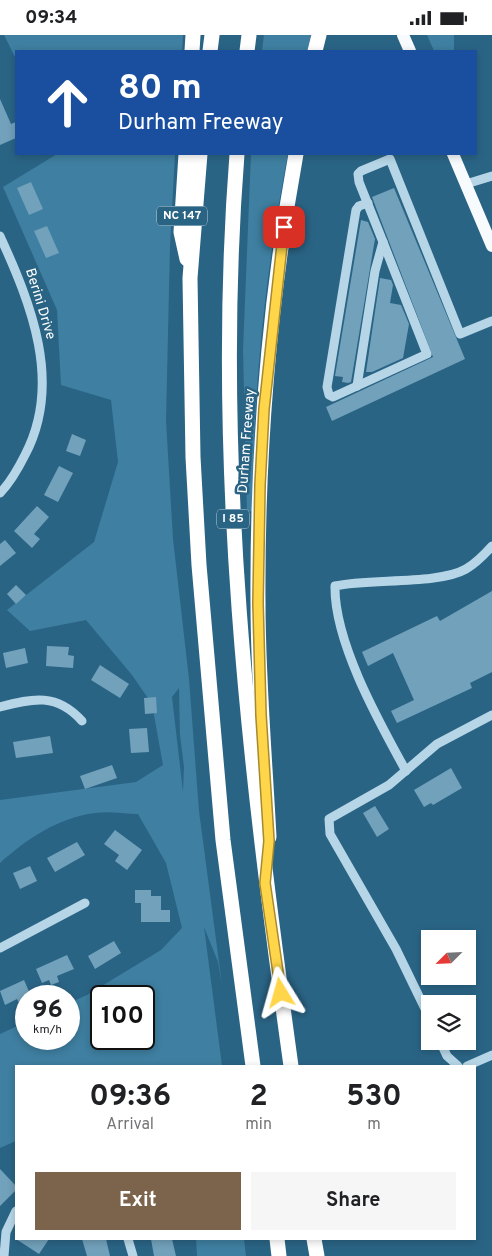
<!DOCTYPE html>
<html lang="en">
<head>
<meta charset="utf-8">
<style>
	:root { --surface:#fff; --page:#f6f6f6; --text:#202124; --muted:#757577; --accent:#7c644c }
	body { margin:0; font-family:Overpass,sans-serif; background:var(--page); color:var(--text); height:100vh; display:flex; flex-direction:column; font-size:19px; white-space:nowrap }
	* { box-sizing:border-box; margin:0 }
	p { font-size:16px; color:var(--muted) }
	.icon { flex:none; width:28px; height:28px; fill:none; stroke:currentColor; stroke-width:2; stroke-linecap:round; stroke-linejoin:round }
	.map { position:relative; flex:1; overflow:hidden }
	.sheet { position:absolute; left:15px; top:1030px; width:461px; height:175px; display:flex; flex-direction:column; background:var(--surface); border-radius:0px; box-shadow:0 2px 8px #0003 }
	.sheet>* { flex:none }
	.hud { position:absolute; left:15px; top:15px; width:462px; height:105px; border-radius:0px; box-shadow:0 2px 8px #0003; background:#1a4fa0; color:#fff; overflow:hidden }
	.needle { width:32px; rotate:246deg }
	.controls { position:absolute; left:421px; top:895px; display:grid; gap:10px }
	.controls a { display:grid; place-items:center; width:55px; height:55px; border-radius:0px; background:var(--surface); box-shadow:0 2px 8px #0003; font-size:25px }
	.speed { position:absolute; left:15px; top:950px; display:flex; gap:10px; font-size:25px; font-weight:700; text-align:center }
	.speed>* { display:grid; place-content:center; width:65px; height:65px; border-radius:50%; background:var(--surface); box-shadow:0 2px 8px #0003; line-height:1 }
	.speed small { font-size:12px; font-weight:400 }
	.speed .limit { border:2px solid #111; border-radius:8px; background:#fff; color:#111 }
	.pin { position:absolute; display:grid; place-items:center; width:42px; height:42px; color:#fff; margin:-21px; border-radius:10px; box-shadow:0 2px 8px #0006 }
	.me { position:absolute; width:55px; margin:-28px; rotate:352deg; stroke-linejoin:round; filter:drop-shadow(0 0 4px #0008) }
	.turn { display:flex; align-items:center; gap:18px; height:105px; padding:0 20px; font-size:22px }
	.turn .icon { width:65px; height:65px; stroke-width:2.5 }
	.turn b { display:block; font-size:35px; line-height:42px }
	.eta { display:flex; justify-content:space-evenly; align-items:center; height:85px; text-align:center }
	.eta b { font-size:30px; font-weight:700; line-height:35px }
	.primary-button { display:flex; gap:10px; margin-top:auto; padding:10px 20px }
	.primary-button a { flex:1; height:58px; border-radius:0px; background:var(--accent); color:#fff; font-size:20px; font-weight:700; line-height:58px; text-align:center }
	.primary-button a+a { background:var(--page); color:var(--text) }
	.status { display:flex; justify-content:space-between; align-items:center; height:35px; padding:0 25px; background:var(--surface); direction:ltr }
	.status svg { height:14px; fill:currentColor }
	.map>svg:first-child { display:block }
	.green { fill:#3f7fa1; fill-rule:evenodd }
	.building { fill:#72a1bb }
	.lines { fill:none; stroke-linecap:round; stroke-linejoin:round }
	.minor { stroke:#b6d6e7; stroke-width:9 }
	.major { stroke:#f7fbfe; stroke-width:12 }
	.highway { stroke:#fff; stroke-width:15 }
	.route-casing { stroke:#a68a30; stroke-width:12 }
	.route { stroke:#ffd54a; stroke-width:9 }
	.labels { text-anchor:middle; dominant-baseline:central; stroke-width:5; stroke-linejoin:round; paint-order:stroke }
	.shield { fill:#2a6485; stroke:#bfd0da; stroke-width:1 }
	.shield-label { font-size:12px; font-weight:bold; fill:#fff }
	.street-label { font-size:14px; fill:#fff; stroke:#2a6485 }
</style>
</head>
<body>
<div class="status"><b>09:34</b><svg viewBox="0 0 49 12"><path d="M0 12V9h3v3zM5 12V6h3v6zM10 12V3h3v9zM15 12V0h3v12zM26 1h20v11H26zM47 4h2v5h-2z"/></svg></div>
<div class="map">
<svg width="492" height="1221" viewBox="0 0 492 1221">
	<rect width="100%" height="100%" fill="#2a6485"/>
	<g class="green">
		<polygon points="4,0 183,0 182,16 16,16 16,24"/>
		<polygon points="264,0 311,0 307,16 262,16"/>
		<polygon points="427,0 454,0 454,16 434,16"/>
		<path d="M 57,119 L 175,119 L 170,211 L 166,386 L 173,504 L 189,644 L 199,776 L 222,950 L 218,927 L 204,892 L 222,1031 L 16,1031 L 16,1106 L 0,1113 L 0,999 L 26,987 L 26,1004 L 69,1004 L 69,968 L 87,960 L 161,915 L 182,893 L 166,828 L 138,779 C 124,779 109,776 95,778 C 58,783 28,803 0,828 L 0,765 L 136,747 L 163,730 L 152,669 L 132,640 L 86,585 L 30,596 L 7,575 L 94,507 L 118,427 L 111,365 L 61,350 L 57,275 L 3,152 ZM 179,653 L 180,700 L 184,732 L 183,757 L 172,662 ZM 101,961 L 144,961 L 144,1004 L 101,1004 Z"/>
		<path d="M 251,119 L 288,119 C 266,231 252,361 253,476 L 247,477 L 243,315 Z"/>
		<polygon points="196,1204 244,1204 246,1221 197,1221"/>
	</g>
	<g class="building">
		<polygon points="0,64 11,89 16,87 16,103 0,110"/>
		<polygon points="31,147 43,174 29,180 17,153"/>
		<polygon points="394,153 465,324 332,386 326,372 433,322 372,162"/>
		<polygon points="361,185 368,187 375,204 351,347 348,348 342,347 343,342 335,341"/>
		<polygon points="47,191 59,218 46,223 34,196"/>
		<polygon points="380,243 391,245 393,250 390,268 401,270 409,289 403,323 372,337 366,337"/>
		<polygon points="72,399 86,405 80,421 66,416"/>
		<polygon points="59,431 73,438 58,467 44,460"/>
		<polygon points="37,471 49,482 34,499 40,504 32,513 14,496"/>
		<polygon points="5,505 16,518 0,531 0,509"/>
		<polygon points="16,550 26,560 16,569 7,559"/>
		<polygon points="492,556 492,637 470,648 472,653 397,688 391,676 414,665 393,618 368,631 362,617 437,581 440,586"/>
		<polygon points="47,611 69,612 68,620 74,621 73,633 46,631"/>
		<polygon points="25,613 28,628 6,633 3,618"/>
		<polygon points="100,630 129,649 120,663 91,645"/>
		<polygon points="156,662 157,678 145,679 144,663"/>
		<polygon points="147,693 149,717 131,718 129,694"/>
		<polygon points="50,701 53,718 16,723 13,707"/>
		<polygon points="112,730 117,743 85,754 80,741"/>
		<polygon points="451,733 462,753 433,770 431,768 424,772 414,755"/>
		<polygon points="375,771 389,794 377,802 363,778"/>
		<polygon points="115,795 142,815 127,835 115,826 119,820 104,809"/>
		<polygon points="77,807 85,820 55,837 47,823"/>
		<polygon points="30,831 37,846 20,854 13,838"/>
		<polygon points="135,855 151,855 151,861 161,861 161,875 170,875 170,887 141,887 141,868 135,868"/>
		<polygon points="114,906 121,918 95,934 88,921"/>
		<polygon points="67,920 74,934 57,941 59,947 51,950 49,945 42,948 36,934"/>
		<polygon points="24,945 31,961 26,961 26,967 20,970 17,964 5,970 0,956"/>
		<polygon points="0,1134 16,1151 16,1155 0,1171"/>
		<polygon points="16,1204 49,1204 39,1219"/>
		<polygon points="82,1204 106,1204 110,1221 87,1221"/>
		<polygon points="151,1204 172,1204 176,1221 154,1221"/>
	</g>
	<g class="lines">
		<g class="minor">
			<polyline points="466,149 492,141"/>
			<polyline points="368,168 359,171 356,175 327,352 329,360 333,362 427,319 383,207"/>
			<path d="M 0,201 C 31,269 63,348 25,420 C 18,434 11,447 0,458"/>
			<polyline points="357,351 375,236 383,207 359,147 358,139 361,136 390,124 460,299 492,286"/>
			<path d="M 0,672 C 33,663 57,658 82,686"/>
			<path d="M 406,736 C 379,687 334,607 335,551 C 369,543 438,550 466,534 C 476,528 484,520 492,511"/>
			<polyline points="0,913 85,868"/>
			<polyline points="430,984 396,914 330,799 329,784 389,750 437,709 492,680"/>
			<polyline points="440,1006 447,1021 458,1031"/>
			<polyline points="467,1031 492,1020"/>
			<polyline points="128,1204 133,1221"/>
			<polyline points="4,1221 6,1197 16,1176"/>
		</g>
		<g class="major">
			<polyline points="403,0 410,16"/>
			<polyline points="453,119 492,211"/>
		</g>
		<g class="highway">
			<polyline points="192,16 193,0"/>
			<polyline points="210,16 212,0"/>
			<polyline points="247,16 249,0"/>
			<polyline points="315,16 319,0"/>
			<polyline points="186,119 181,197 187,224"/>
			<polyline points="200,119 190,243 193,422 199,530 223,805 253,1031"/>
			<path d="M 237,119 C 213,425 249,728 291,1031"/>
			<path d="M 269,802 C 265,724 258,646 258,568 C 257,418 269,267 296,119"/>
			<polyline points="277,1204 279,1221"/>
			<polyline points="314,1204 317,1221"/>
		</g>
	</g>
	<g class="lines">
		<defs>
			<polyline id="route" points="281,958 265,848 269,806 261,680 258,568 260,450 264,374 284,192"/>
		</defs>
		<use href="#route" class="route-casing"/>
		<use href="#route" class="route"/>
	</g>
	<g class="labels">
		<g class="shield">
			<rect x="157" y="171.5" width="50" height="19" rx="4"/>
			<rect x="217" y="474.5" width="32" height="19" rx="4"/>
		</g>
		<g class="shield-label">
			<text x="182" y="181">NC 147</text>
			<text x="233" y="484">I 85</text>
		</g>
		<g class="street-label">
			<text transform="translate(40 269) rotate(73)">Berini Drive</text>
			<text transform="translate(247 406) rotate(-86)">Durham Freeway</text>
		</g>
	</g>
</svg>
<div class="controls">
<a><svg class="needle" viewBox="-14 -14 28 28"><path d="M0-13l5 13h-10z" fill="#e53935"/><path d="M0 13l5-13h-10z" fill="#757577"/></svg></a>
<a><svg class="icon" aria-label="layers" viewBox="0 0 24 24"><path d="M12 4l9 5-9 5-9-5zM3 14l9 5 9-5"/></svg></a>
</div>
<div class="speed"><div>96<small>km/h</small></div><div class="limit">100</div></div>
<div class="pin" style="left:284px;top:192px;background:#d93025"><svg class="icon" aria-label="arrive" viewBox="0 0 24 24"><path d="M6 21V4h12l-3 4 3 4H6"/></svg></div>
<svg class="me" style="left:281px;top:958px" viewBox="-20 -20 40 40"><path d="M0-17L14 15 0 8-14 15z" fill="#ffd54a" stroke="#fff" stroke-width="4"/></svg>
<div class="hud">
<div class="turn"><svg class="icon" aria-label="ahead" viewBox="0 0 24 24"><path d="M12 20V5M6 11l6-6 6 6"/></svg><div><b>80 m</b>Durham Freeway</div></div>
</div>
<section class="sheet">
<div class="eta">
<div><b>09:36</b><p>Arrival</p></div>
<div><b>2</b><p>min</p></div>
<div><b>530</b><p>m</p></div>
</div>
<div class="primary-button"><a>Exit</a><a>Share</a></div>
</section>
</div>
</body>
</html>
